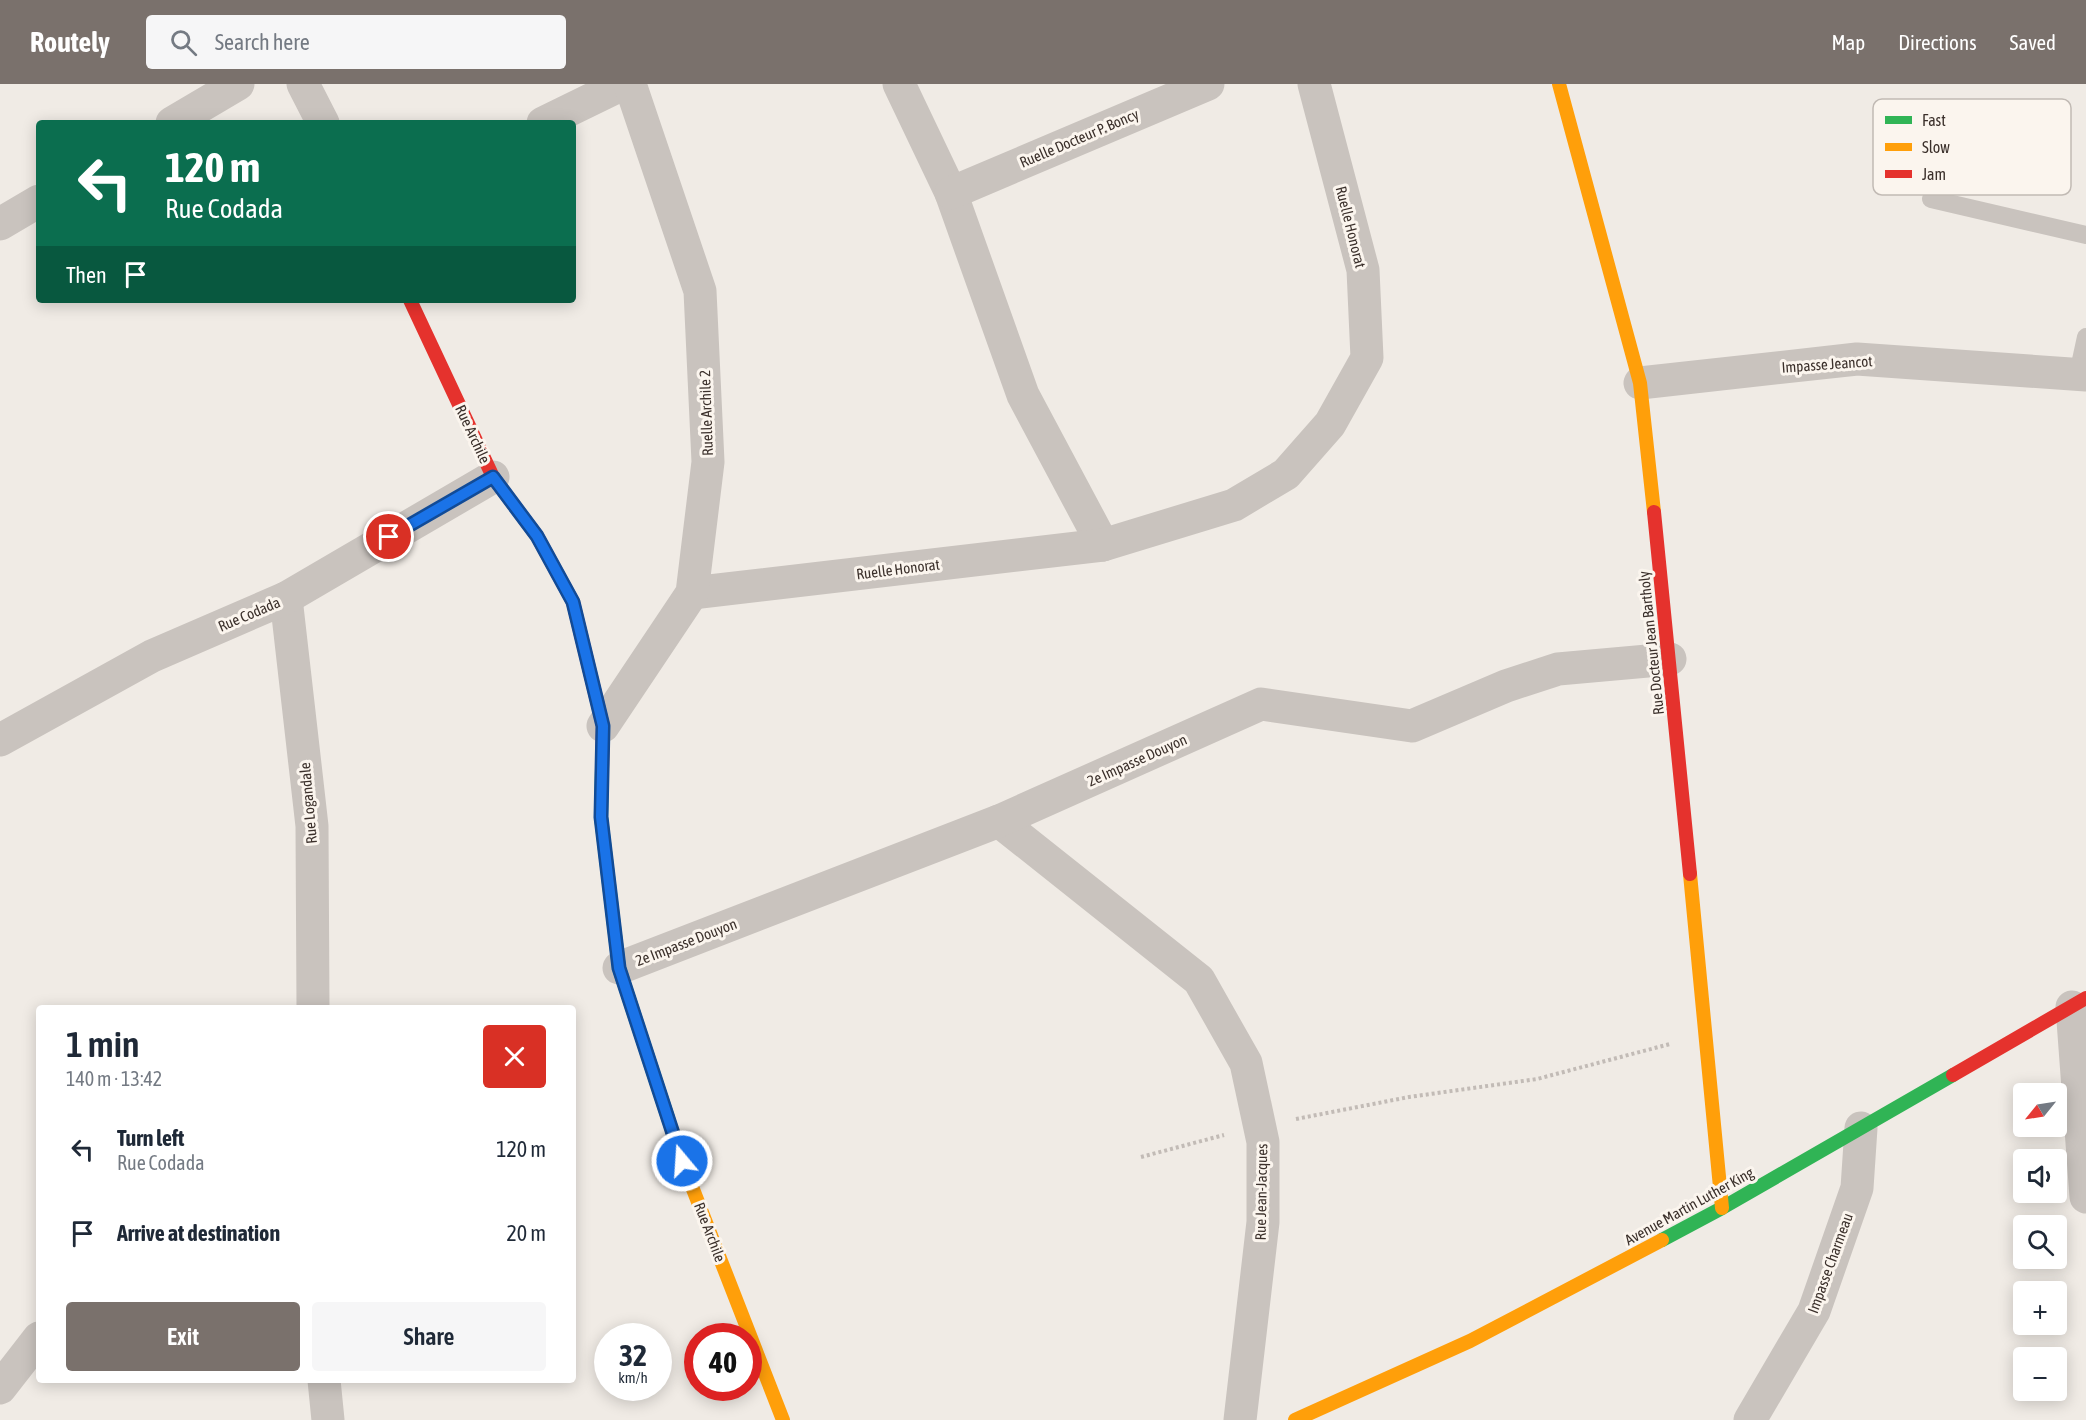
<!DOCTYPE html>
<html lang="en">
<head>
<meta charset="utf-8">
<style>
	:root { --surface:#fff; --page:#f6f6f7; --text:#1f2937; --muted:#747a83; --accent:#7a716c }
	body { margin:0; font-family:"Asap Condensed",sans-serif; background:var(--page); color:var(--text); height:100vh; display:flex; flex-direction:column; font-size:22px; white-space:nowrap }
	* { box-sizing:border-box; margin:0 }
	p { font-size:20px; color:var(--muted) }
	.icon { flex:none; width:33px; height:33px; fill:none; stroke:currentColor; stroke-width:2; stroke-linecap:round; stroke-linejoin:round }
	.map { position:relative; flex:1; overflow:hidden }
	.details { position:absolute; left:36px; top:921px; width:540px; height:378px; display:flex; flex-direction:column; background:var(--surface); border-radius:6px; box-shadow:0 3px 15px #0003 }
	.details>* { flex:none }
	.hud { position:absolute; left:36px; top:36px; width:540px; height:183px; border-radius:6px; box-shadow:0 3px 15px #0003; background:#0b6e4f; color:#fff; overflow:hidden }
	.needle { width:39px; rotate:240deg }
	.tools { position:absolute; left:2013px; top:999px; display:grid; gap:12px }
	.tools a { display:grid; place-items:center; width:54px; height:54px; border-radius:6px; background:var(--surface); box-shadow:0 3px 15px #0003; font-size:30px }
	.speed { position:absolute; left:594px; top:1239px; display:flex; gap:12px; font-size:30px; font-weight:700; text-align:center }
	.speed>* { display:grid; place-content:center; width:78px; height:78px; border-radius:50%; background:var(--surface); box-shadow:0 3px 15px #0003; line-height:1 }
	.speed small { font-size:15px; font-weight:400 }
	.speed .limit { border:9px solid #d22; background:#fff; color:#111 }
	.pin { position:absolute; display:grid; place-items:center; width:51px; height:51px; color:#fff; margin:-26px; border:3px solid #fff; border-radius:50%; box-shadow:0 2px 6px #0007 }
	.me { position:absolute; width:66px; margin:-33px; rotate:342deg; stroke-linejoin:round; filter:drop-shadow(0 0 4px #0008) }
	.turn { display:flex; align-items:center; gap:21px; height:126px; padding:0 30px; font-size:27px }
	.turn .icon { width:78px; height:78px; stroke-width:2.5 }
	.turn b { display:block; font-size:42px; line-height:51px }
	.then { display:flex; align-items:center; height:57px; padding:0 30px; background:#0003; gap:12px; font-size:22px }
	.round { display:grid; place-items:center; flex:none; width:63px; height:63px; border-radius:6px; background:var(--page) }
	.head { display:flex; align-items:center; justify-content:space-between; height:102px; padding:0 30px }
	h1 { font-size:36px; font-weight:600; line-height:45px }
	.primary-button { display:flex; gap:12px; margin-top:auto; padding:12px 30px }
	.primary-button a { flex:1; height:69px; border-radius:6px; background:var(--accent); color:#fff; font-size:24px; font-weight:600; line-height:69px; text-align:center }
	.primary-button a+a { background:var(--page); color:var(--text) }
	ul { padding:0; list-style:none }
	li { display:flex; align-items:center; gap:18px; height:84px; padding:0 30px }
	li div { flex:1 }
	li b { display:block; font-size:22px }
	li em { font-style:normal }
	header { display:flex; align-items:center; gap:36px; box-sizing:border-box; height:84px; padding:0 30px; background:var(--accent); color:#fff }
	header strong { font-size:28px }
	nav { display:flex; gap:33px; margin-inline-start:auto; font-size:21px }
	.search { width:420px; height:54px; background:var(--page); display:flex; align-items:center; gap:15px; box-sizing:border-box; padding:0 21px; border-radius:6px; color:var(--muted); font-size:22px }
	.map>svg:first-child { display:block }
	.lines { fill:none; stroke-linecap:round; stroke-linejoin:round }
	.path { stroke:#c2bbb6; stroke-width:4; stroke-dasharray:3 3; stroke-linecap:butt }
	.lane { stroke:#c9c3be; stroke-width:18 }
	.street { stroke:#c9c3be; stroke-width:33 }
	.fast { stroke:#30b455; stroke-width:14 }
	.slow { stroke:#ff9f0a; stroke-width:14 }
	.jam { stroke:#e5322d; stroke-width:14 }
	.route-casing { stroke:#114b97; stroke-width:15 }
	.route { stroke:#1a73e8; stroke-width:10 }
	.labels { text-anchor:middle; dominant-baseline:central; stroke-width:6; stroke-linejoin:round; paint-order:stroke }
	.street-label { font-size:15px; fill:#3b302b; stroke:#fbf5ee }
	.key { fill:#fbf5ee; stroke:#c1bab4; stroke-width:1.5 }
	.key-label { font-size:16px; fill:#3b302b }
</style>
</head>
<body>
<header>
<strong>Routely</strong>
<div class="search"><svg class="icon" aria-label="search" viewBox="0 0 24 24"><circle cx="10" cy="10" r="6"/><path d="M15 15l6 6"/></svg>Search here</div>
<nav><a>Map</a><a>Directions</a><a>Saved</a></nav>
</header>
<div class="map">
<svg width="2086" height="1336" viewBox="0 0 2086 1336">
	<rect width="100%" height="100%" fill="#f0ebe5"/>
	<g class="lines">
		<g class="path">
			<polyline points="1296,1035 1409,1013 1537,995 1670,960"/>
			<polyline points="1141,1073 1224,1051"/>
		</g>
		<g class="lane">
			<polyline points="1931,115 2086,151"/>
			<polyline points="2078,290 2086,253"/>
		</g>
		<g class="street">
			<polyline points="303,0 323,39"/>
			<polyline points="899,0 951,109 1023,311 1103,461"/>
			<polyline points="172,39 238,0"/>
			<polyline points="543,39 623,0"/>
			<polyline points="951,109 1208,0"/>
			<polyline points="0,140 39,117"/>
			<polyline points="1640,299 1857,275 2086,291"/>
			<polyline points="692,509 1103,461 1234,421 1286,390 1330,340 1367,274 1363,186 1314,0"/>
			<polyline points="286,514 312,742 313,924"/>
			<polyline points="603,642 692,509 708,378 700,207 630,0"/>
			<polyline points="0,656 152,572 286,514 493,393"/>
			<polyline points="999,737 1199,896 1246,979 1263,1058 1263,1138 1240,1336"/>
			<polyline points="619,884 999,737 1261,620 1412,642 1506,602 1558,585 1670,575"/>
			<polyline points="2072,923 2086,1113"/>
			<polyline points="324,1296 328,1336"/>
			<polyline points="0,1304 39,1254"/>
			<polyline points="1750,1336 1814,1227 1857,1104 1861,1044"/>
		</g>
		<g class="fast">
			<polyline points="602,685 601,733 619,884 668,1034"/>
			<polyline points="1662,1156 1722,1124 1953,991"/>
		</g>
		<g class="slow">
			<polyline points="1559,0 1640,299 1654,428"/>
			<polyline points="1690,790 1722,1124"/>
			<polyline points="668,1034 682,1077 783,1336"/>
			<polyline points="1295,1336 1470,1257 1662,1156"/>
		</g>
		<g class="jam">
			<polyline points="410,216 493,393 537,452 573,518 603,642 602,685"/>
			<polyline points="1654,428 1690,790"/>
			<polyline points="1953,991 2086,914"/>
		</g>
	</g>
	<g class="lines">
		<defs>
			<polyline id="route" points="389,453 493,393 537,452 573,518 603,642 601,733 619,884 682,1077"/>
		</defs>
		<use href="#route" class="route-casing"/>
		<use href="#route" class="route"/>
	</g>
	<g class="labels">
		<g class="street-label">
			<text transform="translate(1079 54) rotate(-23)">Ruelle Docteur P. Boncy</text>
			<text transform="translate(1351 143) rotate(76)">Ruelle Honorat</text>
			<text transform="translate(1827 280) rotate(-4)">Impasse Jeancot</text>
			<text transform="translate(706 329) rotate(-92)">Ruelle Archile 2</text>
			<text transform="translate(473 350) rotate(65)">Rue Archile</text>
			<text transform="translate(898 485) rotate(-7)">Ruelle Honorat</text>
			<text transform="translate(249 530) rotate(-23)">Rue Codada</text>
			<text transform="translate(1651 559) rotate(-96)">Rue Docteur Jean Bartholy</text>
			<text transform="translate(1137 676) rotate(-24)">2e Impasse Douyon</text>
			<text transform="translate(308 719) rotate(-95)">Rue Logandale</text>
			<text transform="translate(686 858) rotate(-21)">2e Impasse Douyon</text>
			<text transform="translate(1261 1108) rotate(-89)">Rue Jean-Jacques</text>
			<text transform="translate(1689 1122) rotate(-29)">Avenue Martin Luther King</text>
			<text transform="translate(710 1148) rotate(69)">Rue Archile</text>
			<text transform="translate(1830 1179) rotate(-70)">Impasse Charmeau</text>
		</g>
	</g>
	<rect x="1873" y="15" width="198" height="96" rx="9" class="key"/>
	<rect x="1885" y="32" width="27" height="8" fill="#30b455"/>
	<rect x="1885" y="59" width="27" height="8" fill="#ff9f0a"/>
	<rect x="1885" y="86" width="27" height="8" fill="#e5322d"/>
	<g class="key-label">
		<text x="1922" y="42">Fast</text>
		<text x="1922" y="69">Slow</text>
		<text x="1922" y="96">Jam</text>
	</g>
</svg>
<div class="tools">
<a><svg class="needle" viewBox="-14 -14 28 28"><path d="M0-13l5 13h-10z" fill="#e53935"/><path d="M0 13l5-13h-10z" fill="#747a83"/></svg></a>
<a><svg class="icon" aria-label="sound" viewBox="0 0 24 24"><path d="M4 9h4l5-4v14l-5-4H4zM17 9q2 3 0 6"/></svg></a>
<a><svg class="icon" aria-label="search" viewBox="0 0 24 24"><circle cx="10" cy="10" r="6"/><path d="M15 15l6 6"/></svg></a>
<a>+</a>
<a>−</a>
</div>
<div class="speed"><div>32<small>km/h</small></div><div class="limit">40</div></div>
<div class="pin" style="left:389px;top:453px;background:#d93025"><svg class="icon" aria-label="arrive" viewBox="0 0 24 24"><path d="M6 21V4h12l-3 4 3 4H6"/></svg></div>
<svg class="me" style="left:682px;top:1077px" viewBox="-20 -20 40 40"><circle r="17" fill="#1a73e8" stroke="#fff" stroke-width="3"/><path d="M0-11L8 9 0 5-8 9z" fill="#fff"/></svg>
<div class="hud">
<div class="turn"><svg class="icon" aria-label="left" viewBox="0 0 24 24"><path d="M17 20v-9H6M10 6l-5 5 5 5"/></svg><div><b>120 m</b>Rue Codada</div></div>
<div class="then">Then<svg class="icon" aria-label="arrive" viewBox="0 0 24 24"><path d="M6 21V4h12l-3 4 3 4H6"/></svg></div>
</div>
<section class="details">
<div class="head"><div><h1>1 min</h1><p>140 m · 13:42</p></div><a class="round" style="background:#d93025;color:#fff"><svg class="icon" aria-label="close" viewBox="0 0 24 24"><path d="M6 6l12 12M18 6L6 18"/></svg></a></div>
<ul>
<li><svg class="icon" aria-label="left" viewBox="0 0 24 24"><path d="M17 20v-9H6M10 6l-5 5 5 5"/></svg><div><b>Turn left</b><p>Rue Codada</p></div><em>120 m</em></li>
<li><svg class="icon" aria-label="arrive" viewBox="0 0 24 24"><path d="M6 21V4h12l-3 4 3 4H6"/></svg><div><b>Arrive at destination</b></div><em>20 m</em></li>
</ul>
<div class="primary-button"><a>Exit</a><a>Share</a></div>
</section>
</div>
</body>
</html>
